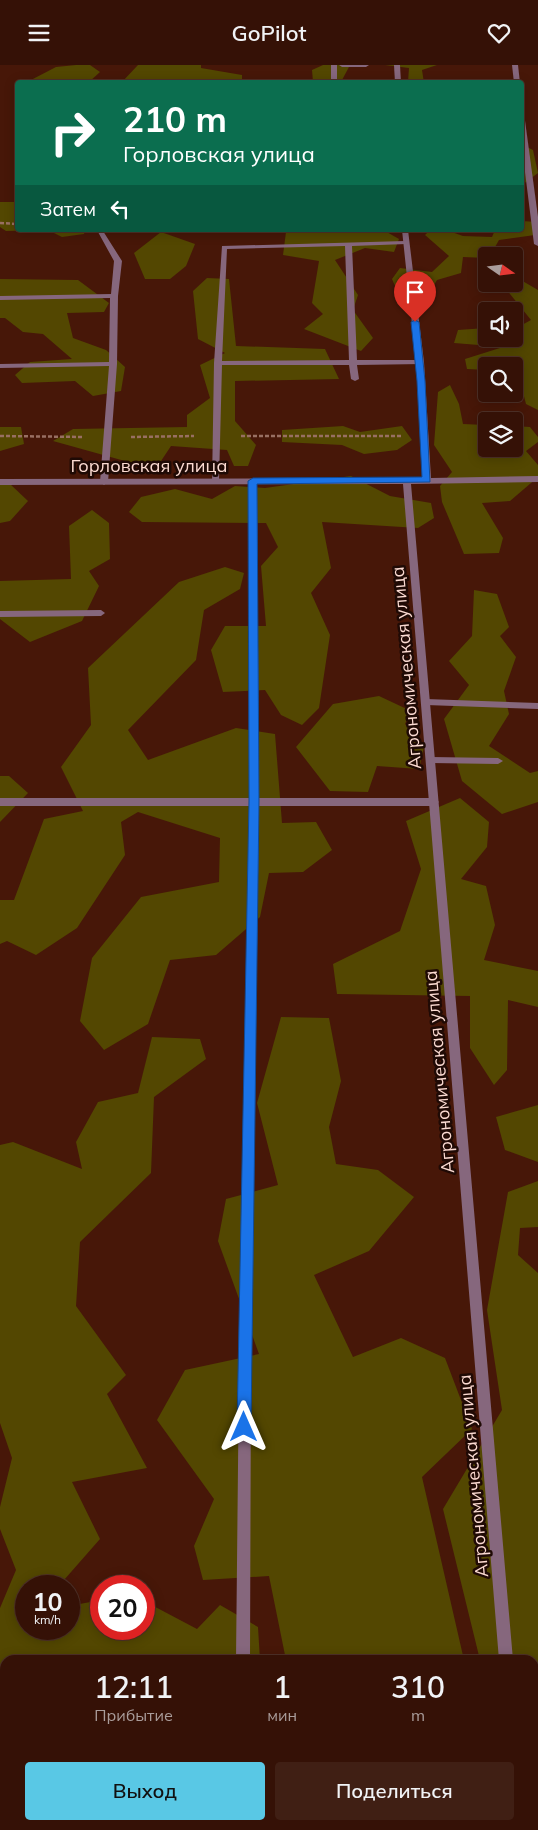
<!DOCTYPE html>
<html lang="ru">
<head>
<meta charset="utf-8">
<style>
	:root { --surface:#351106; --page:#401f14; --text:#f1f3f6; --muted:#aa9d9b; --line:#4f3128; --accent:#59c8e5 }
	body { margin:0; font-family:Mulish,sans-serif; background:var(--page); color:var(--text); height:100vh; display:flex; flex-direction:column; font-size:19px; white-space:nowrap }
	* { box-sizing:border-box; margin:0 }
	p { font-size:16px; color:var(--muted) }
	.icon { flex:none; width:28px; height:28px; fill:none; stroke:currentColor; stroke-width:2; stroke-linecap:round; stroke-linejoin:round }
	.map { position:relative; flex:1; overflow:hidden }
	.drawer { position:absolute; left:0px; top:1590px; width:539px; height:175px; display:flex; flex-direction:column; background:var(--surface); border-radius:15px 15px 0 0; box-shadow:0 2px 12px #0003,0 0 0 1px var(--line) }
	.drawer>* { flex:none }
	.guide { position:absolute; left:15px; top:15px; width:509px; height:152px; border-radius:5px; box-shadow:0 2px 12px #0003,0 0 0 1px var(--line); background:#0b6e4f; color:#fff; overflow:hidden }
	.needle { width:32px; rotate:104deg }
	.fabs { position:absolute; left:478px; top:182px; display:grid; gap:10px }
	.fabs a { display:grid; place-items:center; width:45px; height:45px; border-radius:5px; background:var(--surface); box-shadow:0 2px 12px #0003,0 0 0 1px var(--line); font-size:25px }
	.speed { position:absolute; left:15px; top:1510px; display:flex; gap:10px; font-size:25px; font-weight:700; text-align:center }
	.speed>* { display:grid; place-content:center; width:65px; height:65px; border-radius:50%; background:var(--surface); box-shadow:0 2px 12px #0003,0 0 0 1px var(--line); line-height:1 }
	.speed small { font-size:12px; font-weight:400 }
	.speed .limit { border:8px solid #d22; background:#fff; color:#111 }
	.pin { position:absolute; display:grid; place-items:center; width:42px; height:42px; color:#fff; margin:-51px -21px; border-radius:50% 50% 50% 0; rotate:-45deg; box-shadow:0 0 5px #0007 }
	.pin .icon { rotate:45deg }
	.me { position:absolute; width:55px; margin:-28px; rotate:0deg; stroke-linejoin:round; filter:drop-shadow(0 0 4px #0008) }
	.turn { display:flex; align-items:center; gap:18px; height:105px; padding:0 25px; font-size:22px }
	.turn .icon { width:65px; height:65px; stroke-width:2.5 }
	.turn b { display:block; font-size:35px; line-height:42px }
	.then { display:flex; align-items:center; height:48px; padding:0 25px; background:#0003; gap:10px; font-size:19px }
	.eta { display:flex; justify-content:space-evenly; align-items:center; height:85px; text-align:center }
	.eta b { font-size:30px; font-weight:600; line-height:35px }
	.cta { display:flex; gap:10px; margin-top:auto; padding:10px 25px }
	.cta a { flex:1; height:58px; border-radius:5px; background:var(--accent); color:#111; font-size:20px; font-weight:600; line-height:58px; text-align:center }
	.cta a+a { background:var(--page); color:var(--text) }
	header { display:flex; justify-content:space-between; align-items:center; height:65px; padding:0 25px; background:var(--surface); font-size:22px; font-weight:600 }
	.map>svg:first-child { display:block }
	.green { fill:#534701 }
	.lines { fill:none; stroke-linecap:round; stroke-linejoin:round }
	.path { stroke:#986f62; stroke-width:2.5; stroke-dasharray:4 2; stroke-linecap:butt }
	.service { fill:#86677d; fill-rule:evenodd }
	.minor { fill:#86677d; fill-rule:evenodd }
	.route { fill:#1a73e8; stroke:#114b97 }
	.labels { text-anchor:middle; dominant-baseline:central; stroke-width:5; stroke-linejoin:round; paint-order:stroke }
	.street-label { font-size:18px; fill:#fcdbd2; stroke:#1f0a05 }
</style>
</head>
<body>
<header><svg class="icon" aria-label="menu" viewBox="0 0 24 24"><path d="M4 6h16M4 12h16M4 18h16"/></svg>GoPilot<svg class="icon" aria-label="heart" viewBox="0 0 24 24"><path d="M12 20l-8-8c-3-5 5-10 8-4 3-6 11-1 8 4z"/></svg></header>
<div class="map">
<svg width="538" height="1765" viewBox="0 0 538 1765">
	<rect width="100%" height="100%" fill="#471708"/>
	<g class="green">
		<polygon points="76,0 90,0 100,7 89,17 29,16 56,2"/>
		<polygon points="138,0 201,0 201,3 242,10 242,17 122,17"/>
		<polygon points="323,0 350,0 341,17 313,17 312,5"/>
		<polygon points="385,0 437,0 422,5 424,18 408,17 409,3"/>
		<polygon points="521,79 533,85 538,108 522,120"/>
		<polygon points="0,137 17,137 18,165 85,165 84,169 62,172 48,165 6,166 0,162"/>
		<polygon points="521,156 538,157 535,170 499,175 490,191 486,191 486,193 463,192 461,208 437,215 421,243 404,242 392,214 400,203 432,207 449,191 425,170 430,165 446,165 463,171 492,172 495,165 521,165"/>
		<polygon points="385,166 399,174 394,187 365,183 335,195 358,230 353,245 373,273 361,286 304,264 323,249 312,238 319,196 283,190 286,167"/>
		<polygon points="161,167 195,179 186,201 170,214 145,214 134,188"/>
		<polygon points="514,211 538,225 538,345 526,339 518,308 514,307 514,301 486,301 486,305 467,304 465,294 503,282 454,278 458,265 486,263 486,274 514,274 514,261 520,261 531,255 502,219 514,219"/>
		<polygon points="207,213 229,214 236,281 325,284 339,314 235,316 235,356 256,380 248,401 234,401 227,385 171,381 161,396 132,398 53,376 73,364 187,362 187,350 210,333 200,300 225,288 198,274 193,226"/>
		<polygon points="0,214 78,215 109,238 104,247 67,248 73,273 106,285 125,302 121,326 93,331 75,316 22,318 15,310 30,297 72,294 43,269 23,267 5,253 0,253"/>
		<polygon points="450,320 459,339 463,359 486,360 486,384 514,384 514,361 530,362 538,372 538,377 526,386 538,400 538,412 510,436 482,438 503,473 499,488 464,489 442,437 440,421 452,407 434,380 438,327"/>
		<polygon points="343,361 360,367 402,361 412,375 397,385 364,389 342,380 282,377 282,365"/>
		<polygon points="0,362 21,362 24,379 0,386"/>
		<polygon points="351,411 390,431 431,438 434,453 418,463 322,457 331,503 311,528 330,570 319,643 302,660 281,650 265,625 223,627 211,585 225,561 266,561 261,501 278,482 266,458 142,457 129,447 141,432 175,424 212,434 235,421 265,423"/>
		<polygon points="0,419 10,419 28,436 10,456 0,458"/>
		<polygon points="92,445 109,458 110,494 89,506 99,521 82,556 30,577 0,554 0,516 71,514 69,461"/>
		<polygon points="225,502 244,508 240,524 204,545 196,595 128,665 148,695 236,663 275,669 282,758 316,757 332,785 303,807 269,808 260,852 216,890 170,895 148,959 104,985 80,956 92,893 141,832 219,817 220,773 138,747 121,757 125,790 77,863 36,890 7,876 0,879 0,835 14,835 44,754 83,746 61,702 91,660 88,603 179,517"/>
		<polygon points="474,525 497,529 509,562 500,571 516,592 504,626 509,649 489,681 530,708 538,706 538,737 502,749 462,716 444,654 469,620 449,596 472,571"/>
		<polygon points="379,631 411,646 405,659 424,682 419,704 377,701 368,727 330,726 296,682 333,639"/>
		<polygon points="0,711 9,711 28,728 0,757"/>
		<polygon points="460,733 489,757 487,782 461,814 486,821 495,860 484,895 538,906 538,942 508,935 507,1005 494,1020 470,983 470,931 337,929 333,899 400,866 421,804 406,756"/>
		<polygon points="281,952 329,953 341,1016 329,1062 336,1099 378,1105 414,1132 369,1186 314,1210 353,1292 401,1273 445,1293 472,1364 422,1412 464,1595 286,1595 269,1511 203,1515 194,1481 214,1434 157,1355 185,1305 259,1289 218,1176 226,1134 278,1120 257,1038"/>
		<polygon points="152,972 200,974 206,994 154,1032 151,1108 80,1177 76,1241 126,1310 107,1329 147,1403 72,1417 100,1474 64,1515 63,1521 26,1521 26,1564 69,1564 69,1541 101,1535 101,1564 144,1564 144,1536 197,1564 220,1540 258,1562 260,1595 5,1595 5,1633 3,1634 0,1614 0,1543 16,1505 0,1464 0,1442 12,1393 0,1358 0,1080 13,1077 82,1104 76,1077 98,1037 138,1028"/>
		<polygon points="538,1040 538,1097 505,1085 496,1052"/>
		<polygon points="538,1116 538,1162 520,1163 518,1190 538,1208 538,1636 534,1634 534,1595 480,1595 443,1444 502,1345 487,1245 508,1127"/>
		<polygon points="0,1690 5,1690 5,1760 28,1760 28,1765 0,1765"/>
		<polygon points="534,1695 538,1698 538,1765 470,1765 471,1760 534,1760"/>
		<polygon points="209,1760 287,1760 285,1765 212,1765"/>
	</g>
	<g class="lines">
		<g class="path">
			<polyline points="0,158 18,159"/>
			<polyline points="0,371 84,372"/>
			<polyline points="241,371 402,371"/>
			<polyline points="131,372 194,371"/>
		</g>
		<g class="service">
			<polygon points="512,0 518,0 520,18 514,18"/>
			<polygon points="521,46 524,48 538,152 538,181 534,179 521,75"/>
			<polygon points="99,166 103,166 122,196 118,231 117,299 108,417 104,420 100,417 109,301 0,303 0,299 109,297 110,233 0,235 0,231 111,229 114,196 98,167"/>
			<path d="M 405,176 L 407,177 L 407,179 L 352,181 L 357,295 L 420,295 L 424,297 L 423,299 L 357,300 L 359,314 L 355,316 L 351,314 L 349,300 L 222,300 L 219,416 L 215,419 L 212,418 L 214,298 L 222,181 ZM 345,181 L 349,295 L 222,296 L 227,184 Z"/>
			<polygon points="253,413 257,416 259,733 434,733 439,737 434,741 259,741 251,1304 250,1595 236,1595 239,1304 249,741 0,741 0,733 249,733 249,416"/>
			<polygon points="101,545 105,548 101,551 0,552 0,546"/>
			<polygon points="426,634 538,638 538,644 426,640 422,637"/>
			<polygon points="431,692 498,693 503,696 498,699 431,698 426,695"/>
			<rect x="534" y="1648" width="4" height="14"/>
			<rect x="0" y="1670" width="5" height="14"/>
			<rect x="230" y="1760" width="14" height="5"/>
		</g>
		<g class="minor">
			<rect x="331" y="0" width="6" height="18"/>
			<polygon points="339,0 369,0 366,2 342,2"/>
			<polygon points="394,0 400,0 401,18 395,18"/>
			<polygon points="402,165 408,165 424,297 431,413 538,411 538,417 411,419 513,1595 499,1595 403,419 0,420 0,414 423,413 416,297"/>
		</g>
	</g>
	<polygon class="route" points="415,255 419,257 425,316 430,417 257,419 259,736 251,1362 249,1367 244,1369 239,1367 237,1362 249,736 248,416 253,413 422,412 417,316 411,257"/>
	<g class="labels">
		<g class="street-label">
			<text x="149" y="400">Горловская улица</text>
			<text transform="translate(406 603) rotate(-95)">Агрономическая улица</text>
			<text transform="translate(439 1007) rotate(-95)">Агрономическая улица</text>
			<text transform="translate(473 1411) rotate(-95)">Агрономическая улица</text>
		</g>
	</g>
</svg>
<div class="fabs">
<a><svg class="needle" viewBox="-14 -14 28 28"><path d="M0-13l5 13h-10z" fill="#e53935"/><path d="M0 13l5-13h-10z" fill="#aa9d9b"/></svg></a>
<a><svg class="icon" aria-label="sound" viewBox="0 0 24 24"><path d="M4 9h4l5-4v14l-5-4H4zM17 9q2 3 0 6"/></svg></a>
<a><svg class="icon" aria-label="search" viewBox="0 0 24 24"><circle cx="10" cy="10" r="6"/><path d="M15 15l6 6"/></svg></a>
<a><svg class="icon" aria-label="layers" viewBox="0 0 24 24"><path d="M12 4l9 5-9 5-9-5zM3 14l9 5 9-5"/></svg></a>
</div>
<div class="speed"><div>10<small>km/h</small></div><div class="limit">20</div></div>
<div class="pin" style="left:415px;top:257px;background:#d93025"><svg class="icon" aria-label="arrive" viewBox="0 0 24 24"><path d="M6 21V4h12l-3 4 3 4H6"/></svg></div>
<svg class="me" style="left:244px;top:1362px" viewBox="-20 -20 40 40"><path d="M0-17L14 15 0 8-14 15z" fill="#1a73e8" stroke="#fff" stroke-width="4"/></svg>
<div class="guide">
<div class="turn"><svg class="icon" aria-label="right" viewBox="0 0 24 24"><path d="M7 20v-9h11M14 6l5 5-5 5"/></svg><div><b>210 m</b>Горловская улица</div></div>
<div class="then">Затем<svg class="icon" aria-label="left" viewBox="0 0 24 24"><path d="M17 20v-9H6M10 6l-5 5 5 5"/></svg></div>
</div>
<section class="drawer">
<div class="eta">
<div><b>12:11</b><p>Прибытие</p></div>
<div><b>1</b><p>мин</p></div>
<div><b>310</b><p>m</p></div>
</div>
<div class="cta"><a>Выход</a><a>Поделиться</a></div>
</section>
</div>
</body>
</html>
